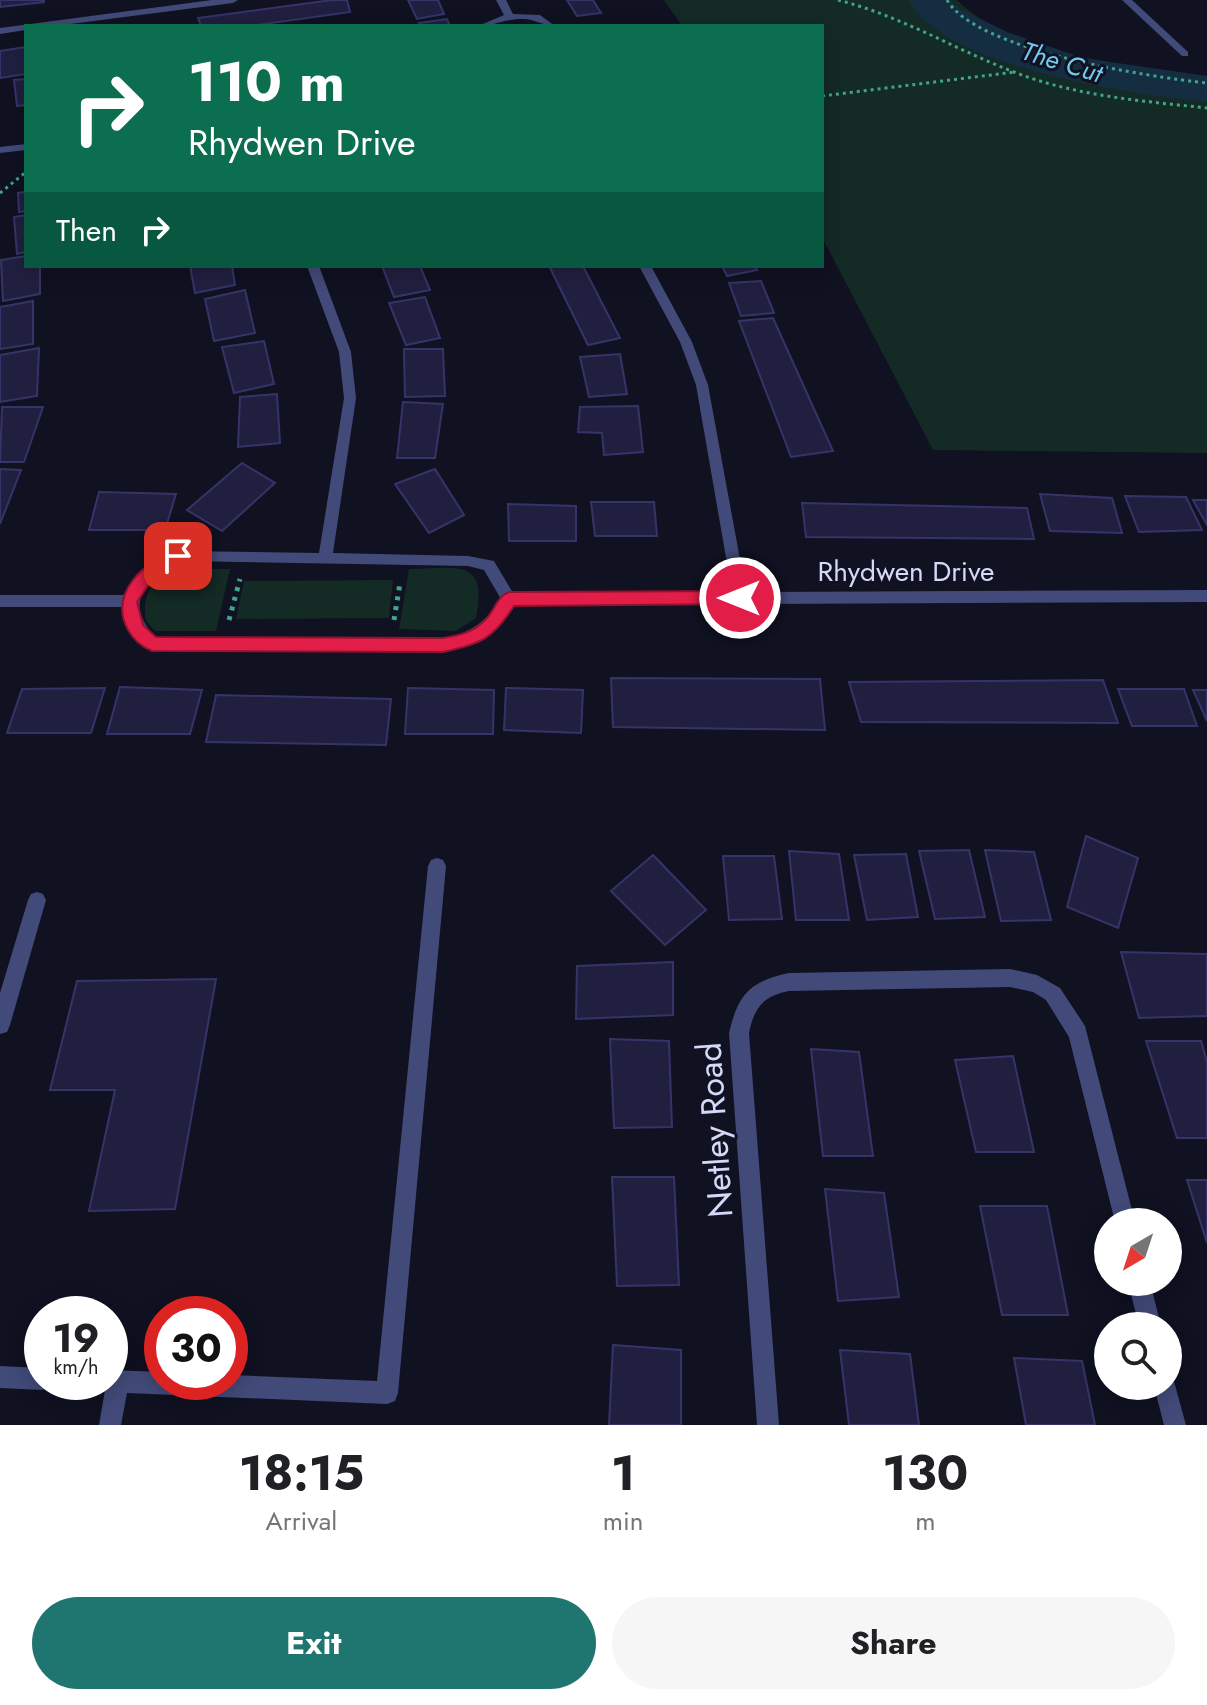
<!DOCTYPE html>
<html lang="en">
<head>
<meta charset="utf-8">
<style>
	:root { --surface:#fff; --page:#f6f6f6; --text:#202124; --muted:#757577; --accent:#1f7670 }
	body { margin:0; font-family:Jost,sans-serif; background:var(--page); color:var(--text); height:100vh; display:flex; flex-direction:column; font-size:30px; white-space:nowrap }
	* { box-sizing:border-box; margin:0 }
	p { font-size:26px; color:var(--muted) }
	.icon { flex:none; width:44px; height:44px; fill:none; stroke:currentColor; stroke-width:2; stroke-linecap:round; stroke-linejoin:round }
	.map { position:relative; height:1425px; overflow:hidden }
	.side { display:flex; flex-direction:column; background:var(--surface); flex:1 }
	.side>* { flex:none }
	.guide { position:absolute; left:24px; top:24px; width:800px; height:244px; border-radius:0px; box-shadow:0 4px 20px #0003; background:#0b6e4f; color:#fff; overflow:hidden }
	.needle { width:52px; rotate:219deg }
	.buttons { position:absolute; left:1094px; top:1208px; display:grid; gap:16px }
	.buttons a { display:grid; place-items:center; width:88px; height:88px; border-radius:50%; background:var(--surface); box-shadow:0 4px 20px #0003; font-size:40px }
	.speed { position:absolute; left:24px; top:1296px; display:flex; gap:16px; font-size:40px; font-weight:700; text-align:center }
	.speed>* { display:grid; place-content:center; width:104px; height:104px; border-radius:50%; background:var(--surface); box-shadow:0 4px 20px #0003; line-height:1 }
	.speed small { font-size:20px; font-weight:400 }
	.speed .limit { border:12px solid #d22; background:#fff; color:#111 }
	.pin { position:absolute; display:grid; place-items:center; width:68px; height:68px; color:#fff; margin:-34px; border-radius:16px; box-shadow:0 4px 12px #0006 }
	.me { position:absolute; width:88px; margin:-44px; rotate:270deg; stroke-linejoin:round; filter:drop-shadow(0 0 6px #0008) }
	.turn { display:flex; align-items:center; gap:28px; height:168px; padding:0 32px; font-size:36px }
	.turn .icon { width:104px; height:104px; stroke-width:2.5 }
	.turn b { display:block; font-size:56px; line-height:68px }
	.then { display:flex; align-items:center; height:76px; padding:0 32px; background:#0003; gap:16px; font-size:30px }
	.eta { display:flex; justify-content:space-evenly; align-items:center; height:136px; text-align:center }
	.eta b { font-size:48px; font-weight:700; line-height:56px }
	.cta { display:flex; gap:16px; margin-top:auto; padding:16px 32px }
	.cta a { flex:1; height:92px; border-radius:48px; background:var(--accent); color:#fff; font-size:32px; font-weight:700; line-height:92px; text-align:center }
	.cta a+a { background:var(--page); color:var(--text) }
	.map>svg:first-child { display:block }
	.green { fill:#142a25 }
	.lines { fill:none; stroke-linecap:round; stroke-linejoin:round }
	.river { fill:#142d41; fill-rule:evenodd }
	.building { fill:#201f3f; stroke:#353468; stroke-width:2 }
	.path-far1 { stroke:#3ea58c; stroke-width:3; stroke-dasharray:3 4; stroke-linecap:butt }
	.path { stroke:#3ea58c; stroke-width:5; stroke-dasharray:4 6; stroke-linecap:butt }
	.lane { fill:#424a79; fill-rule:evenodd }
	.street { fill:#424a79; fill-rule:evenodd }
	.route { fill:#e11d48; stroke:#92132f; stroke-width:2 }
	.labels { text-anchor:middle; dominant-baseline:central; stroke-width:6; stroke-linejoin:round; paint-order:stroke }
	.far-water-label { font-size:26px; font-style:italic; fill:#71c9ec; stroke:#101121 }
	.street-label { font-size:28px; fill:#d6d8f9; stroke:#101121 }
	.near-street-label { font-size:34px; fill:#d6d8f9; stroke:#101121 }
</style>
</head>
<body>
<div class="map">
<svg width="1207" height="1425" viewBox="0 0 1207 1425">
	<rect width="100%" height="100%" fill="#101121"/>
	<g class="green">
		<path d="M 664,0 L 957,0 C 1004,45 1072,55 1134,67 L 1138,85 L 1207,95 L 1207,453 L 933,450 L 822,237 L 822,26 L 682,26 Z"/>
		<path d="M 173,569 L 230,569 L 216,631 L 155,631 L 146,621 C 141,598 151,578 173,569 Z"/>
		<path d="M 409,569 C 454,569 489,556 476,618 L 456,631 L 399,629 Z"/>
		<polygon points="393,580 389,618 236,619 244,581"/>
	</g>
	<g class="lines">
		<path class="river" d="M 909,0 L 949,0 L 962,10 L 1007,32 L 1083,58 L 1207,76 L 1207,102 C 1137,95 942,68 909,0 Z"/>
	</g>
	<g class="building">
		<polygon points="0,0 44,0 44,2 0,7"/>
		<polygon points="332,0 347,0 350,12 250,26 201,26 198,18"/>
		<polygon points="408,0 438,0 444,14 417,19"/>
		<polygon points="567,0 593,0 601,13 577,16"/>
		<polygon points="447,19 450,26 421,26 419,23"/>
		<polygon points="26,47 26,74 0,78 0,51"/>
		<polygon points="26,79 26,105 17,106 14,80"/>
		<polygon points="26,192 26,211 19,212 18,193"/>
		<polygon points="26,215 26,252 17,254 14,217"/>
		<polygon points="26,256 26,266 40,266 40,294 3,301 1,260"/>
		<polygon points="190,266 232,266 235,285 195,293"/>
		<polygon points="382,266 420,266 430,290 394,297"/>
		<polygon points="549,266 583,266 620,338 588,345"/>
		<polygon points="722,266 755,266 757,270 727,276"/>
		<polygon points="761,281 774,313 741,316 729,283"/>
		<polygon points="245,290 255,333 214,341 205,299"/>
		<polygon points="425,297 440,338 406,345 389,303"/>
		<polygon points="33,301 33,344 0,349 0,307"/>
		<polygon points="773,318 833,451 791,457 739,321"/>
		<polygon points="264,341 274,384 234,393 222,347"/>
		<polygon points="39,348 37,396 0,402 0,355"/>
		<polygon points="404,349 443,349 445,396 405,397"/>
		<polygon points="620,354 627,394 589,397 580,357"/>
		<polygon points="277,394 280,443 238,447 240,397"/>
		<polygon points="403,402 443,404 435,458 397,458"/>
		<polygon points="638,406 643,452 604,455 602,433 578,432 580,407"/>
		<polygon points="2,407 43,407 24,462 0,462"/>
		<polygon points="242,463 275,483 222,531 187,510"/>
		<polygon points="0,469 21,470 0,524"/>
		<polygon points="435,469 464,515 429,533 395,484"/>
		<polygon points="99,492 176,494 165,530 89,530"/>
		<polygon points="1040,494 1112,498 1122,533 1050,531"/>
		<polygon points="1125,496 1186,497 1202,530 1139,532"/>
		<polygon points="1193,500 1207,500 1207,525"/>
		<polygon points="591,502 654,502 657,536 595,536"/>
		<polygon points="802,503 1027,508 1034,539 806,537"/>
		<polygon points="508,504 576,506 576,541 509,541"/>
		<polygon points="611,678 820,679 825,730 613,727"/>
		<polygon points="1103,680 1118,723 861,722 849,682"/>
		<polygon points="120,687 202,690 190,734 107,734"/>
		<polygon points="105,688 91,733 7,733 22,689"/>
		<polygon points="408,688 494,690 493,734 405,734"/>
		<polygon points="506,688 583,690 581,733 504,730"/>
		<polygon points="1118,689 1184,689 1197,726 1132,726"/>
		<polygon points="1193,690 1207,690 1207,721"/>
		<polygon points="216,695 391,699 386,745 206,742"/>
		<polygon points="1086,836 1138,858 1118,928 1067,907"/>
		<polygon points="969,850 985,917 935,919 919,851"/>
		<polygon points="985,850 1034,852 1051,920 1001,921"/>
		<polygon points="789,851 839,854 849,920 796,920"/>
		<polygon points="906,854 918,917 867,920 854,855"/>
		<polygon points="653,855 706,910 665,945 611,891"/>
		<polygon points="723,856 774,856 782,919 729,920"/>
		<polygon points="1121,952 1207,954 1207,1016 1139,1018"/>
		<polygon points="673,962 673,1015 576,1019 577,966"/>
		<polygon points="216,979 175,1209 89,1211 115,1090 50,1090 77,981"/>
		<polygon points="610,1039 669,1041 672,1127 614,1128"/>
		<polygon points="1146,1041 1201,1041 1207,1062 1207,1138 1177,1138"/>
		<polygon points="811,1049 859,1052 873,1156 823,1156"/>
		<polygon points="1013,1056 1034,1152 976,1152 955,1060"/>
		<polygon points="612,1177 674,1177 679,1285 617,1286"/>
		<polygon points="1187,1180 1207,1180 1207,1243"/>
		<polygon points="825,1189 884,1193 899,1297 838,1301"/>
		<polygon points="980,1206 1047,1206 1068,1315 1002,1315"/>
		<polygon points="613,1345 681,1350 681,1425 609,1425"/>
		<polygon points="840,1350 910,1354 919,1425 849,1425"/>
		<polygon points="1014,1358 1082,1361 1095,1425 1026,1425"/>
	</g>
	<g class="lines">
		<g class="path-far1">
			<path d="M 838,0 C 901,16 954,49 1014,72 C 1075,96 1142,101 1207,108"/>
			<path d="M 947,0 C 977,51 1150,77 1207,83"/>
			<polyline points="822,96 1015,72"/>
			<polyline points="0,193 26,172"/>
		</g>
		<g class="path">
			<polyline points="229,620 240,579"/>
			<polyline points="394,620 400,583"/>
		</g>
		<g class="lane">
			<polygon points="1122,0 1132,0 1188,52 1188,56 1182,56"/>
			<polygon points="437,858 443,860 446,866 398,1393 395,1401 387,1404 127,1393 121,1425 99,1425 105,1390 99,1382 110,1382 110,1370 162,1372 162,1382 230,1382 230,1375 377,1381 428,866 431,860"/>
			<polygon points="37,892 43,894 46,900 10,1025 7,1032 0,1034 0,993 28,900 31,894"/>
			<polygon points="0,1366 42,1368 42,1382 52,1382 50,1387 42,1390 0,1388"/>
		</g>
		<g class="street">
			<polygon points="212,0 238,0 233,3 55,26 26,26 26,30 0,34 0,28"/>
			<path d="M 496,0 L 506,0 L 513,14 L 540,15 L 555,26 C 543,26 535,19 523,19 C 508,18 494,26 478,26 L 504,15 Z"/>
			<polygon points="26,144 26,150 0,153 0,147"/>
			<path d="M 307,266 L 319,266 L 351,352 L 356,398 L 333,553 L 468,556 L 494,561 L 513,593 L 732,592 L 696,385 L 680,342 L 639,266 L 651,266 L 692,342 L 708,385 L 746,592 L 1207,590 L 1207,602 L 513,605 C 495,633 476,644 443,651 L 152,650 C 136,643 125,624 123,607 L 0,607 L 0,595 L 126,595 L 135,580 L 145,570 L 178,551 L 319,553 L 344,398 L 339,352 ZM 180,561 L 468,566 L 484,570 L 501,599 C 486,622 470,633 443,639 L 156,638 C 122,601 146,583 180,561 Z"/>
			<path d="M 1010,969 L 1037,975 L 1060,988 L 1085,1026 L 1135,1222 L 1115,1222 L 1069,1037 L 1046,1000 L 1033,992 L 1010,987 L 789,991 C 763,996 754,1008 749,1033 L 779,1425 L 757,1425 L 729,1033 C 738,994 750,981 789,973 Z"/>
			<polygon points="1128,1282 1150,1282 1161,1326 1139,1326"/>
			<polygon points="1168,1376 1173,1378 1186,1425 1164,1425 1154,1386 1168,1386"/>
		</g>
	</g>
	<path class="route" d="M 178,550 L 184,552 L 186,556 L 148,586 L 137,602 L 143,625 L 156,637 L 443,638 C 459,635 472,633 484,621 C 494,613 496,597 509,592 L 740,591 L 748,598 L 740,604 L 514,606 C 493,639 481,644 443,652 L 152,651 C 142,647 133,639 128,630 C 108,593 144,561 178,550 Z"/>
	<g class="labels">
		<g class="far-water-label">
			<text transform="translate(1062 62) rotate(17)">The Cut</text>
		</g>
		<g class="street-label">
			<text x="906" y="571">Rhydwen Drive</text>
		</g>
		<g class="near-street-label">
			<text transform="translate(715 1130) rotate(-94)">Netley Road</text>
		</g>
	</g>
</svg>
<div class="buttons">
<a><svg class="needle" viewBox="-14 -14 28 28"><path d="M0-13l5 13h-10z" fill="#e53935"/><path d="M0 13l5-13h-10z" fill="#757577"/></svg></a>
<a><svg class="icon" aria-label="search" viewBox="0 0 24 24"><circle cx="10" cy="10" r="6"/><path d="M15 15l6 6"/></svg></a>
</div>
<div class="speed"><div>19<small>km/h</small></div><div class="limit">30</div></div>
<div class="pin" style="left:178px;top:556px;background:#d93025"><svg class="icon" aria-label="arrive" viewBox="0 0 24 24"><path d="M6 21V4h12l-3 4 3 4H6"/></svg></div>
<svg class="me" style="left:740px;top:598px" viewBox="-20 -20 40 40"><circle r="17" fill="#e11d48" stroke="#fff" stroke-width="3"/><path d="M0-11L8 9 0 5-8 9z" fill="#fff"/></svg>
<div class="guide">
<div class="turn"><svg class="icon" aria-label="right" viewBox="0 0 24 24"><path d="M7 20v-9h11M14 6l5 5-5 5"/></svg><div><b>110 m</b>Rhydwen Drive</div></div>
<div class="then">Then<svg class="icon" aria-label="right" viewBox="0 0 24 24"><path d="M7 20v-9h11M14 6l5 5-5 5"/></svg></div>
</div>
</div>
<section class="side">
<div class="eta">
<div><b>18:15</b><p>Arrival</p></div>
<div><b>1</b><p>min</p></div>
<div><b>130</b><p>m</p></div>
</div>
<div class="cta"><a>Exit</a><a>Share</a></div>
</section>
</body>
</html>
